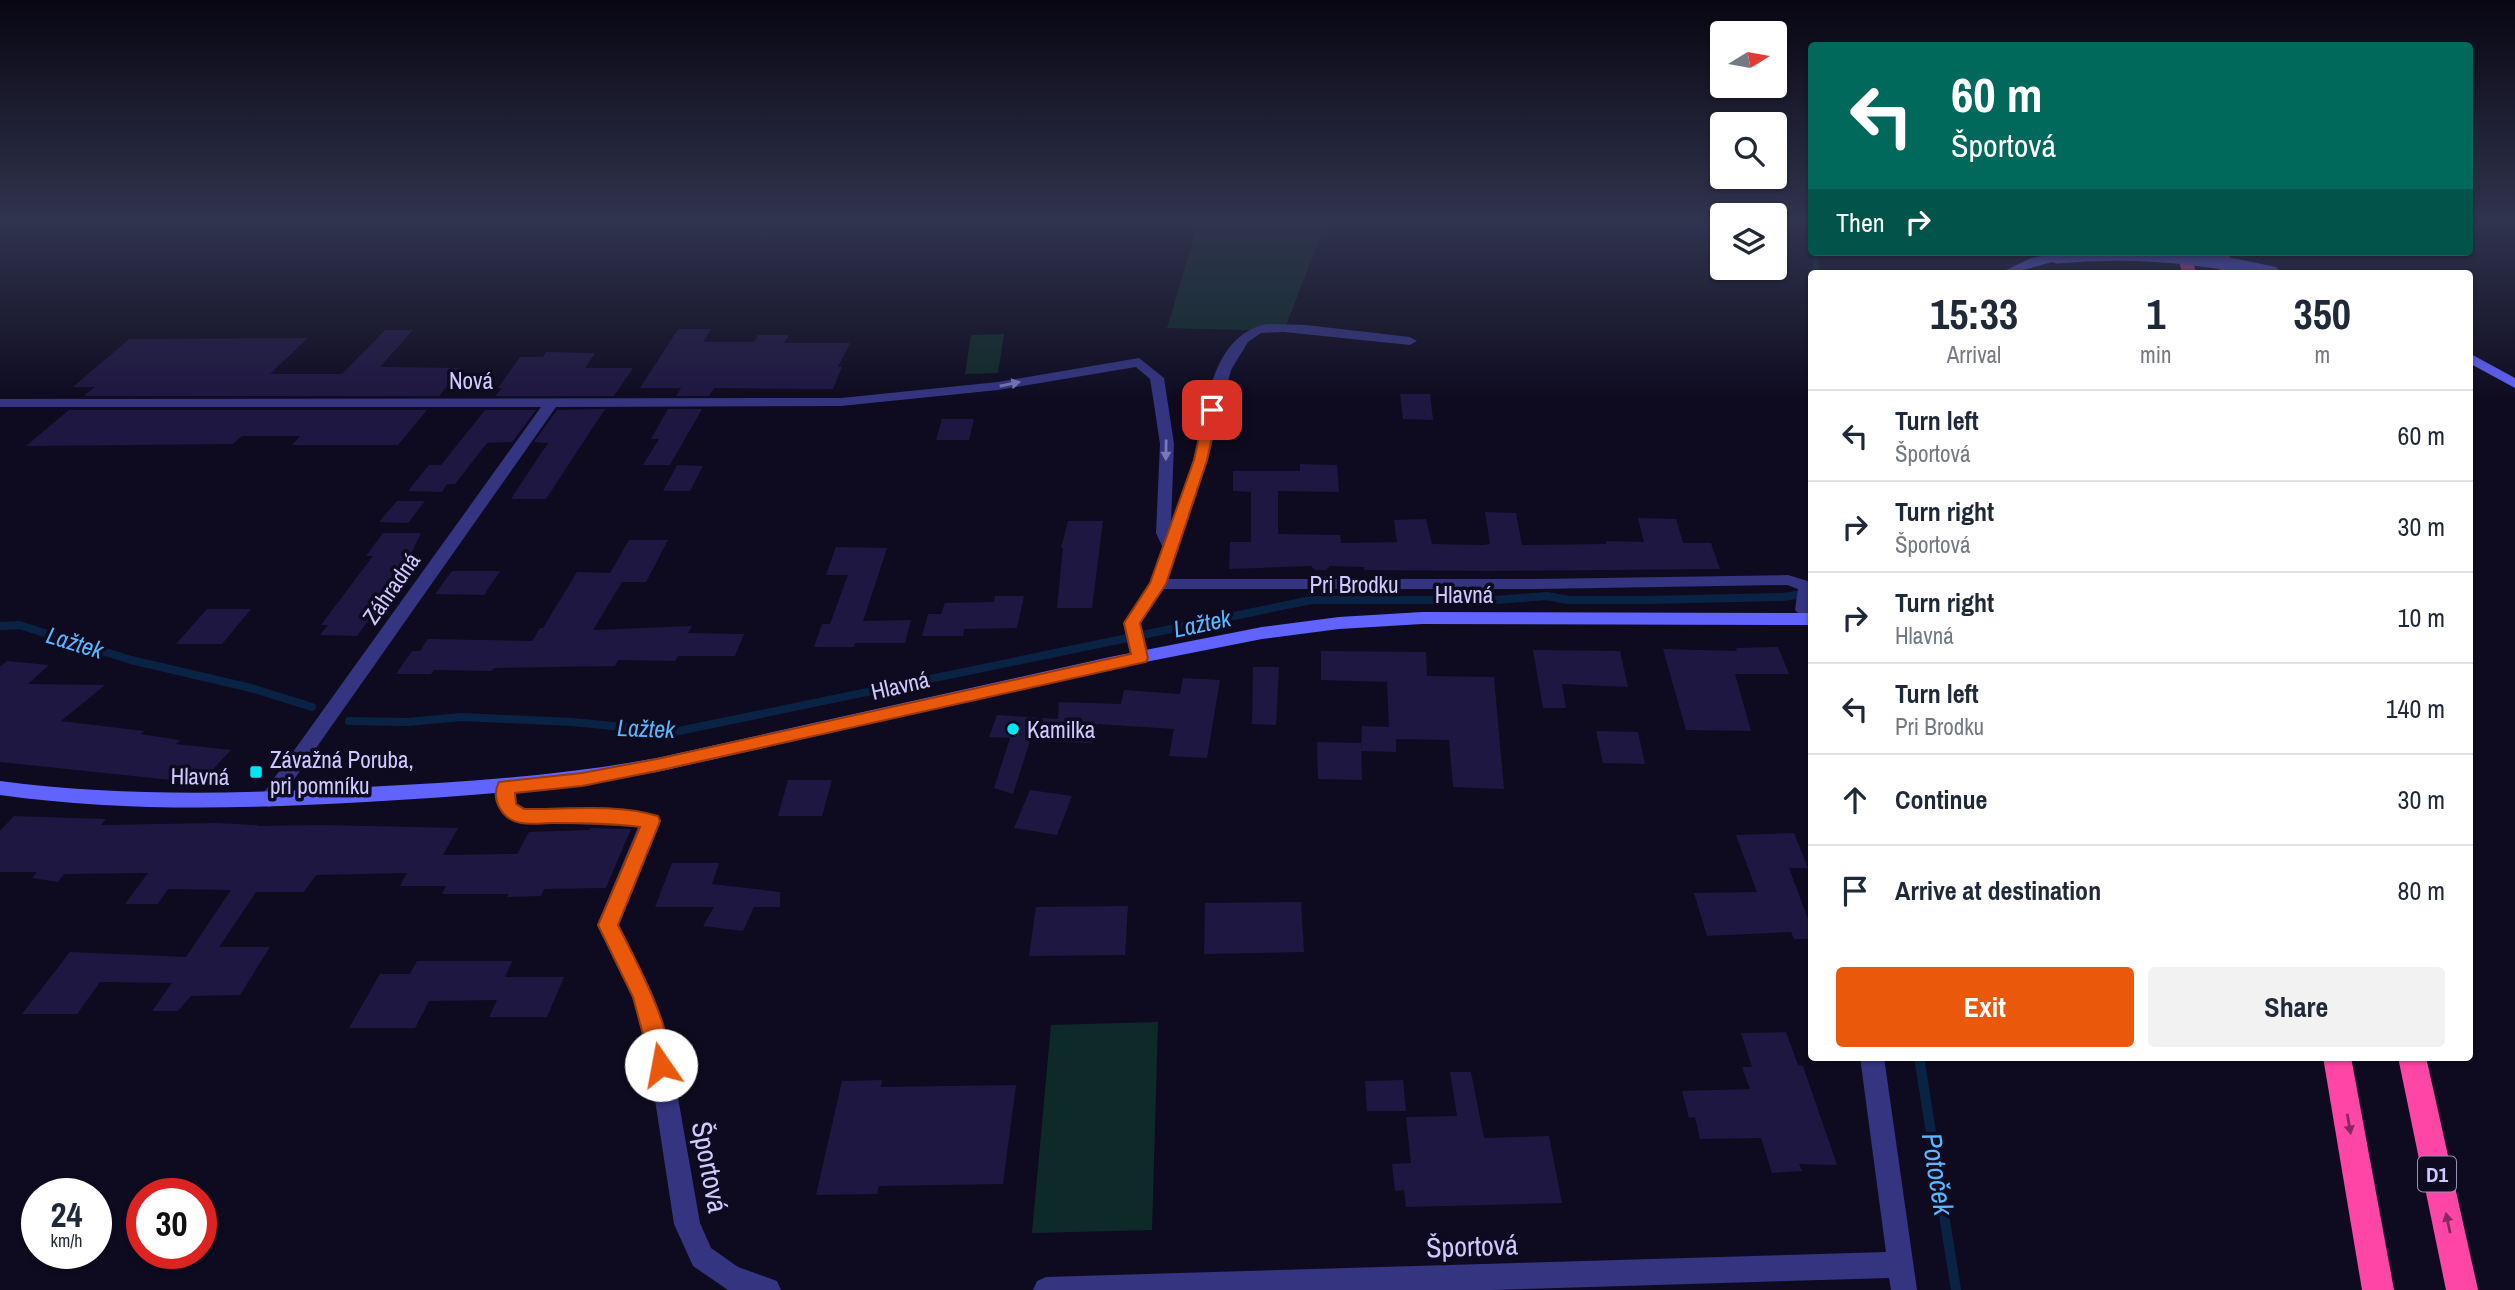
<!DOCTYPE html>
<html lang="en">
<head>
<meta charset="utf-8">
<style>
	:root { --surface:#fff; --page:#f2f2f3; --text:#1f2937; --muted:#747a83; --line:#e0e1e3; --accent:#ea580c }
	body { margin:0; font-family:"Archivo Narrow",sans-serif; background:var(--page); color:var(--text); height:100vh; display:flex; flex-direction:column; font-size:26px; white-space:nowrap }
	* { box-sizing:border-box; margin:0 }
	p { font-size:23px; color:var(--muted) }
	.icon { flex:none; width:38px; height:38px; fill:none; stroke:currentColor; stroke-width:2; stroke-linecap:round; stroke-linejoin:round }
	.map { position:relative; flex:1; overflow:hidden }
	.drawer { position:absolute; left:1808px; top:270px; width:665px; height:791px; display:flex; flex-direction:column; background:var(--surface); border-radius:7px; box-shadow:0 2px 5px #0004 }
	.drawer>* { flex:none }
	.top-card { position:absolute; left:1808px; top:42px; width:665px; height:214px; border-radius:7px; box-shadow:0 2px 5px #0004; background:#00695c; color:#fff; overflow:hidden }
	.needle { width:46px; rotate:79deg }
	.controls { position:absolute; left:1710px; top:21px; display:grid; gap:14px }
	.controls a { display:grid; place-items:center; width:77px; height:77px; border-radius:7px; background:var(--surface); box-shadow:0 2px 5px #0004; font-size:35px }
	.speed { position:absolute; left:21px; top:1178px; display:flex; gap:14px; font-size:35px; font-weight:700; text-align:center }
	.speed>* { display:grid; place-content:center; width:91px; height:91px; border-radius:50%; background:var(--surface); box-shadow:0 2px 5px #0004; line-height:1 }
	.speed small { font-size:18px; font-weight:400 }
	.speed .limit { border:10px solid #d22; background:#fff; color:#111 }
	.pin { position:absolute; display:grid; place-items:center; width:60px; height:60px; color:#fff; margin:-30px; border-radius:14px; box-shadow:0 4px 10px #0006 }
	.me { position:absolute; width:77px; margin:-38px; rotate:348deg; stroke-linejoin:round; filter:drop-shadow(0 0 5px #0008) }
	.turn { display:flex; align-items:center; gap:24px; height:147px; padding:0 28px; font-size:32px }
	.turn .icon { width:91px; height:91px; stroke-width:2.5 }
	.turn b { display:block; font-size:49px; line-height:60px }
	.then { display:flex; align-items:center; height:66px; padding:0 28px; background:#0003; gap:14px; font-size:26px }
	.eta { display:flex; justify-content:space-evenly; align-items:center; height:119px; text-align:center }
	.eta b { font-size:42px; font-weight:700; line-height:49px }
	.action { display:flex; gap:14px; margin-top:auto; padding:14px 28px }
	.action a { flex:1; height:80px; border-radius:7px; background:var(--accent); color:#fff; font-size:28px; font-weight:700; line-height:80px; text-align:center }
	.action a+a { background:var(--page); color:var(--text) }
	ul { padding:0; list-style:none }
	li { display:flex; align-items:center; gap:21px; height:91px; padding:0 28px; border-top:2px solid var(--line) }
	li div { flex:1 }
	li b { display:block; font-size:26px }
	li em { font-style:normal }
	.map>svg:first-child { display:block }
	.green { fill:#0e2a28 }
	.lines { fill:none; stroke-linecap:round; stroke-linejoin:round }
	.stream-far2 { stroke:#0a2345; stroke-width:6 }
	.stream-far1 { stroke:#0a2345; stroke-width:8 }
	.stream { stroke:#0a2345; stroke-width:10 }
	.building { fill:#1e1741 }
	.street { fill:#343481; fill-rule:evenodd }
	.secondary { fill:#6163ff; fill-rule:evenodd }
	.highway { fill:#ff45a6; fill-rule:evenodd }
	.secondary-bridge { stroke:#6163ff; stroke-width:13 }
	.oneway { fill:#7978ba }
	.oneway2 { fill:#862863 }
	.route { fill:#ea580c; stroke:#983908; stroke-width:2 }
	.poi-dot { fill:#00e6f5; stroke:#0e0b20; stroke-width:2.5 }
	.labels { text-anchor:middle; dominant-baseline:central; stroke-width:7; stroke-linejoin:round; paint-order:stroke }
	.shield { fill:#0e0b20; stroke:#9491bc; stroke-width:2 }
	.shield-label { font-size:21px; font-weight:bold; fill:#cecaff }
	.street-label { font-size:23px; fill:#cecaff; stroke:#0e0b20 }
	.poi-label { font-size:23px; fill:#cecaff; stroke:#0e0b20; text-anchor:start }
	.water-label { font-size:24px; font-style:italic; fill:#58b8ff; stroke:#0e0b20 }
	.near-street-label { font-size:28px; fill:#cecaff; stroke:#0e0b20 }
	.near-water-label { font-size:28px; font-style:italic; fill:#58b8ff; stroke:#0e0b20 }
</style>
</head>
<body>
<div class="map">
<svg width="2515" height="1290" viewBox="0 0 2515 1290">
	<rect width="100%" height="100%" fill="#0e0b20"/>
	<g class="green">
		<polygon points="1199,221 1326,221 1284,331 1167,328"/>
		<polygon points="1004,334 998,373 965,374 971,335"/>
		<polygon points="1158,1022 1152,1230 1032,1233 1051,1025"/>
	</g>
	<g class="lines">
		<polyline class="stream-far2" points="1815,252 1817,273"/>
		<g class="stream-far1">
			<polyline points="0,626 19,625 131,660 251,688 312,707"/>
			<polyline points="349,721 408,722 461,717 572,722 674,732 1311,600 1495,600 1547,596 1568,600 1648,600 1783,597 1811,593"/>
		</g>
		<polyline class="stream" points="1919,1057 1956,1290"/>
	</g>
	<g class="building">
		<polygon points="678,329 711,329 703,342 754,342 758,335 789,335 784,343 850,343 838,367 842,367 833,389 714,388 709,396 676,396 681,388 640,388"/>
		<polygon points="385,330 413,330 380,367 462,368 439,396 84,396 95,387 73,387 129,339 308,338 270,374 342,374"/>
		<polygon points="546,352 595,353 585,368 633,368 614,396 495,396 502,388 498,388 520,357 543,357"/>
		<polygon points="1400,394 1430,394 1433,420 1403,419"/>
		<polygon points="605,409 546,499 511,499 548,443 534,442 557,410"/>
		<polygon points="668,409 702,409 670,465 643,465 659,439 651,439"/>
		<polygon points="69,410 427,410 398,445 292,445 300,436 242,436 233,444 26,446"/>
		<polygon points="485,410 536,410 512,442 487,443 455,484 447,484 442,492 408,491 429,465 441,465"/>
		<polygon points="942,419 974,419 969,440 936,440"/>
		<polygon points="1300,464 1337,465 1339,492 1278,491 1278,534 1340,535 1341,543 1397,542 1394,520 1426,519 1432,544 1483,545 1490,544 1485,512 1516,513 1522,545 1606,544 1606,541 1644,542 1638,518 1676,519 1683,543 1711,543 1720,569 1487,571 1364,570 1364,567 1330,566 1326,570 1315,570 1311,566 1229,569 1230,542 1251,542 1251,492 1233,491 1233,471 1300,471"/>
		<polygon points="677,465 703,466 690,491 663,491"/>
		<polygon points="397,501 425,501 408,523 379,522"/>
		<polygon points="1068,521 1103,521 1092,608 1057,608 1063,548 1061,548"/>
		<polygon points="383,533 421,533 403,570 406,570 396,594 388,594 357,636 320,635 328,625 321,625 373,556 366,556"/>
		<polygon points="629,540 668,540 646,582 622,582 593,630 692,626 688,633 744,634 735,656 678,656 675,661 618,660 615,666 494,668 491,671 434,670 431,674 396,674 412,651 420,651 428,639 532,641 540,628 543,628 577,572 610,573"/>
		<polygon points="836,547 887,548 863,621 911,620 905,643 855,643 854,647 814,647 822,624 830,624 848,575 826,575"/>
		<polygon points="452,571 500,571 484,595 435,594"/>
		<polygon points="995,596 1024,596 1017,628 964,629 963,636 922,636 928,614 941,614 945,603 994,602"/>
		<polygon points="207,609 251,609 222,644 176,644"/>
		<polygon points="1778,647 1789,674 1735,674 1751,731 1686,730 1663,649 1737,651 1736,648"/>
		<polygon points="1533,650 1620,651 1628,687 1562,684 1566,708 1543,708"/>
		<polygon points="1321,651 1426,652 1427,676 1494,677 1504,789 1453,787 1449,740 1396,739 1396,752 1361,751 1362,726 1389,727 1387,682 1321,680"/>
		<polygon points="7,661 49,665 28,684 105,685 61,721 144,731 140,734 180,740 176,744 231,750 200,783 0,762 0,667"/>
		<polygon points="1253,667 1279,667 1276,725 1252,724"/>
		<polygon points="1183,678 1220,680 1207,758 1169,756 1174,729 1097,724 1093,743 1030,741 1013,794 994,788 1010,738 989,737 997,715 1058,719 1059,702 1121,704 1124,690 1180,694"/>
		<polygon points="1596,731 1638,732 1645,764 1603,763"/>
		<polygon points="1317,742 1361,743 1362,780 1318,779"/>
		<polygon points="788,780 832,780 822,816 778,816"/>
		<polygon points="1030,790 1072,796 1057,835 1014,828"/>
		<polygon points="14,816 106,819 101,825 216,823 258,825 257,826 321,825 458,828 443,855 517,854 529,832 589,830 590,828 631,829 606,888 544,889 541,896 507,897 509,894 442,894 446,886 400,886 407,873 316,875 304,892 256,892 219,947 270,947 240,995 191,996 178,1011 152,1011 172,983 100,982 77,1014 22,1014 70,952 186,957 231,890 168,889 158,904 125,904 148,873 64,874 58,882 32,878 37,872 0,872 0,831"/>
		<polygon points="1794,833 1808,868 1789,868 1811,927 1811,939 1794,939 1791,932 1707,936 1694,893 1757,892 1736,835"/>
		<polygon points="672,863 719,863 712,884 780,892 780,907 754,907 743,931 703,926 714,907 655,907"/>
		<polygon points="1301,902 1304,952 1204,954 1205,903"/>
		<polygon points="1128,906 1125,955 1029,956 1036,907"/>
		<polygon points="417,961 512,961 505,977 564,977 547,1017 489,1017 497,1000 429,1001 415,1028 349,1028 380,974 410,974"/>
		<polygon points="1786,1032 1798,1065 1803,1066 1837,1165 1799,1164 1802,1171 1772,1173 1761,1138 1700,1139 1695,1117 1689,1118 1682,1091 1750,1089 1742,1067 1752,1067 1741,1033"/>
		<polygon points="1450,1072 1471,1072 1484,1138 1549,1136 1562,1203 1406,1207 1404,1190 1395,1191 1392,1164 1411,1163 1406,1117 1457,1116"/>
		<polygon points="882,1080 881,1087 1016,1085 1003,1184 879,1186 877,1194 816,1195 842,1081"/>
		<polygon points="1403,1080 1406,1111 1367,1111 1365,1081"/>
	</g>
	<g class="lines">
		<g class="street">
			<path d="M 1267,324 L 1306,325 L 1410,337 L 1417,341 L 1410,345 L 1284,332 L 1261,333 L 1248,342 L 1231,370 L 1207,463 L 1168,579 L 1537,579 L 1788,575 L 1811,582 L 1811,622 L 1805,620 L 1795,610 L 1798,589 L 1787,585 L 1537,589 L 1163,589 L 1141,623 L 1149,658 L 1140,664 L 1131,658 L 1123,623 L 1150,584 L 1163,548 L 1156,533 L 1160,444 L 1152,391 L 1150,379 L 1136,367 L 998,390 L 841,406 L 556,407 L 276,805 L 269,807 L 262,805 L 259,800 L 262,795 L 541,407 L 0,407 L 0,399 L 841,398 L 998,382 L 1139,358 L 1164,378 L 1174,444 L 1171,523 C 1179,502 1188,480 1194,457 C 1206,411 1210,335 1267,324 Z"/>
			<path d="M 505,780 L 512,782 L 516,803 L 525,808 C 567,809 617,803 658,816 L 661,821 L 619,925 L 654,997 L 668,1041 L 700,1223 L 711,1248 L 738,1267 L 777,1281 L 781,1290 L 728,1290 L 693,1266 L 674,1224 L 646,1041 L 632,997 L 597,925 L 638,827 L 514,821 C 500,812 489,799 498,782 Z"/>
			<polygon points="1860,1057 1884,1057 1917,1290 1891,1290 1889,1278 1493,1290 1033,1290 1037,1281 1046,1277 1886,1252"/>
		</g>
		<g class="secondary">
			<path d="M 2057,253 L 2061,254 L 2061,260 C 2041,264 2021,273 2000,273 L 2031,258 Z"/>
			<polygon points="2469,353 2515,378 2515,388 2469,363"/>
			<path d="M 1422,612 L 1811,613 L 1811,625 L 1422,624 L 1339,629 L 1262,639 L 1110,669 L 657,772 C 560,790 465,796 366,802 C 244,809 121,812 0,795 L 0,781 C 121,797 244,794 366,787 C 464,782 560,776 657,758 L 1110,657 L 1262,627 L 1339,617 Z"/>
		</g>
		<g class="highway">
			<polygon points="2177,252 2191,252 2196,273 2182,273"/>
			<polygon points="2214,252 2228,252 2235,273 2221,273"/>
			<polygon points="2323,1057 2351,1057 2394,1290 2362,1290"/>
			<polygon points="2398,1057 2426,1057 2478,1290 2446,1290"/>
		</g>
		<path class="secondary-bridge" d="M 2057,257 C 2131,250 2201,256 2273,273"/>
	</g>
	<defs><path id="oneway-solid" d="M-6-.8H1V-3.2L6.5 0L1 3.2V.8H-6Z" transform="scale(1.75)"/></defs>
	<g class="oneway">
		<use href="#oneway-solid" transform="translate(1010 384) rotate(-11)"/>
		<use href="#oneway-solid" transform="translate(1166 450) rotate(91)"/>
	</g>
	<g class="oneway2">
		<use href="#oneway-solid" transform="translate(2349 1124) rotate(80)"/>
		<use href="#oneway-solid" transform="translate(2448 1223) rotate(-102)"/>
	</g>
	<linearGradient id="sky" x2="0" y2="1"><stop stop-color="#080612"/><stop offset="0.55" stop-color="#30344e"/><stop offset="1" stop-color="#30344e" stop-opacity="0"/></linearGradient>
	<rect width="2515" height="401" fill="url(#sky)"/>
	<path class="route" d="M 1212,406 L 1218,410 L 1207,460 L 1166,584 L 1140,623 L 1148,658 L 1146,662 L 657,771 L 582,786 L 515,793 L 516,804 L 524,809 C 567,810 616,803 658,816 L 660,821 L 618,925 C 632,953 681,1043 668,1072 L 661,1074 L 653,1072 L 633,997 L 598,925 L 640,827 C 611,823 582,823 553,823 C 543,823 531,825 521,823 C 502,820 490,799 499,782 L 582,773 L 657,759 L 1131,654 L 1124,623 L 1150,583 L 1194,460 L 1205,410 Z"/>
	<g class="poi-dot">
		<circle cx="1013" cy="729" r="7"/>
		<rect x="249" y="765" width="14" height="14" rx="3.5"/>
	</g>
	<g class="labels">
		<rect class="shield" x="2418" y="1156.5" width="38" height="35" rx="5"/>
		<g class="shield-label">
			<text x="2437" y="1174">D1</text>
		</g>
		<g class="street-label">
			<text x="471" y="380">Nová</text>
			<text x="1354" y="584">Pri Brodku</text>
			<text transform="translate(391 588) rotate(-55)">Záhradná</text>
			<text x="1464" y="594">Hlavná</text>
			<text transform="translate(900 685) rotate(-13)">Hlavná</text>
			<text transform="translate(200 776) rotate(1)">Hlavná</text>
		</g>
		<g class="poi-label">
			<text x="1027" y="729">Kamilka</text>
			<text x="270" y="759">Závažná Poruba,<tspan x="270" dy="26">pri pomníku</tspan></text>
		</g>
		<g class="water-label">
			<text transform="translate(1202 623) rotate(-12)">Lažtek</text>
			<text transform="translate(75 642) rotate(17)">Lažtek</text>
			<text transform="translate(646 728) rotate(2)">Lažtek</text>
		</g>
		<g class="near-street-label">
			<text transform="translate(710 1167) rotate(79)">Športová</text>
			<text transform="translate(1472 1246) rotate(-2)">Športová</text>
		</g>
		<g class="near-water-label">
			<text transform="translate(1938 1174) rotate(81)">Potoček</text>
		</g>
	</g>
</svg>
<div class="controls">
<a><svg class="needle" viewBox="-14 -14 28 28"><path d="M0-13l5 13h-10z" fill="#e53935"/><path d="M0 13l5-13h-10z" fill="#747a83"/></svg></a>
<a><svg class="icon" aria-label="search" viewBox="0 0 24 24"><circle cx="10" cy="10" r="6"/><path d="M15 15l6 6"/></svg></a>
<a><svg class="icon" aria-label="layers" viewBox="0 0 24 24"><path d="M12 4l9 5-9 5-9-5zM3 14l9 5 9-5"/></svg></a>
</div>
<div class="speed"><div>24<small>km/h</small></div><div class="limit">30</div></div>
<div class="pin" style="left:1212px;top:410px;background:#d93025"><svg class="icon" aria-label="arrive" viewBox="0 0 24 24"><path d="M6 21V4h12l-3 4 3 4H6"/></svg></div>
<svg class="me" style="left:661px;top:1065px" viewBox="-20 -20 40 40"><circle r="19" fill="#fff"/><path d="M0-13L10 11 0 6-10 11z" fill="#ea580c"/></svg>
<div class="top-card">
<div class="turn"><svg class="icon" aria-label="left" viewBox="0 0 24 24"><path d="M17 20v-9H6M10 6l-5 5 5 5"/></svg><div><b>60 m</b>Športová</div></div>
<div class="then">Then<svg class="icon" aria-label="right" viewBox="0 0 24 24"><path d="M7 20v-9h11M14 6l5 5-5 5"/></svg></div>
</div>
<section class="drawer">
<div class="eta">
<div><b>15:33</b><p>Arrival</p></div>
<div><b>1</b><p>min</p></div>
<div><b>350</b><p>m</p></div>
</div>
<ul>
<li><svg class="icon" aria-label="left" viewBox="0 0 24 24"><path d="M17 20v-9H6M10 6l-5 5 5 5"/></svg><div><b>Turn left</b><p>Športová</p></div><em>60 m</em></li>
<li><svg class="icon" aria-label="right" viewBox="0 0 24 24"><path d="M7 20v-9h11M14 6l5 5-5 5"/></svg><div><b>Turn right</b><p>Športová</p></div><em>30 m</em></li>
<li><svg class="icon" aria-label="right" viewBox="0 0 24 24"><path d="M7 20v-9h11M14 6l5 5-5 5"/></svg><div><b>Turn right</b><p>Hlavná</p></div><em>10 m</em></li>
<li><svg class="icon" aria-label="left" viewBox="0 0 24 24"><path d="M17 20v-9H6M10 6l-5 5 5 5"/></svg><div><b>Turn left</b><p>Pri Brodku</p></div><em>140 m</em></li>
<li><svg class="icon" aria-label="ahead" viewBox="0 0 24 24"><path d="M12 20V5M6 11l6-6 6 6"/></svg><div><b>Continue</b></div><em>30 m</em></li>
<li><svg class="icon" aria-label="arrive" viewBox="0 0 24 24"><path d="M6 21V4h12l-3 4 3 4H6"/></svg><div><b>Arrive at destination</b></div><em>80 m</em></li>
</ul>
<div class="action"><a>Exit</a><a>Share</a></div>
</section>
</div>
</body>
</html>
